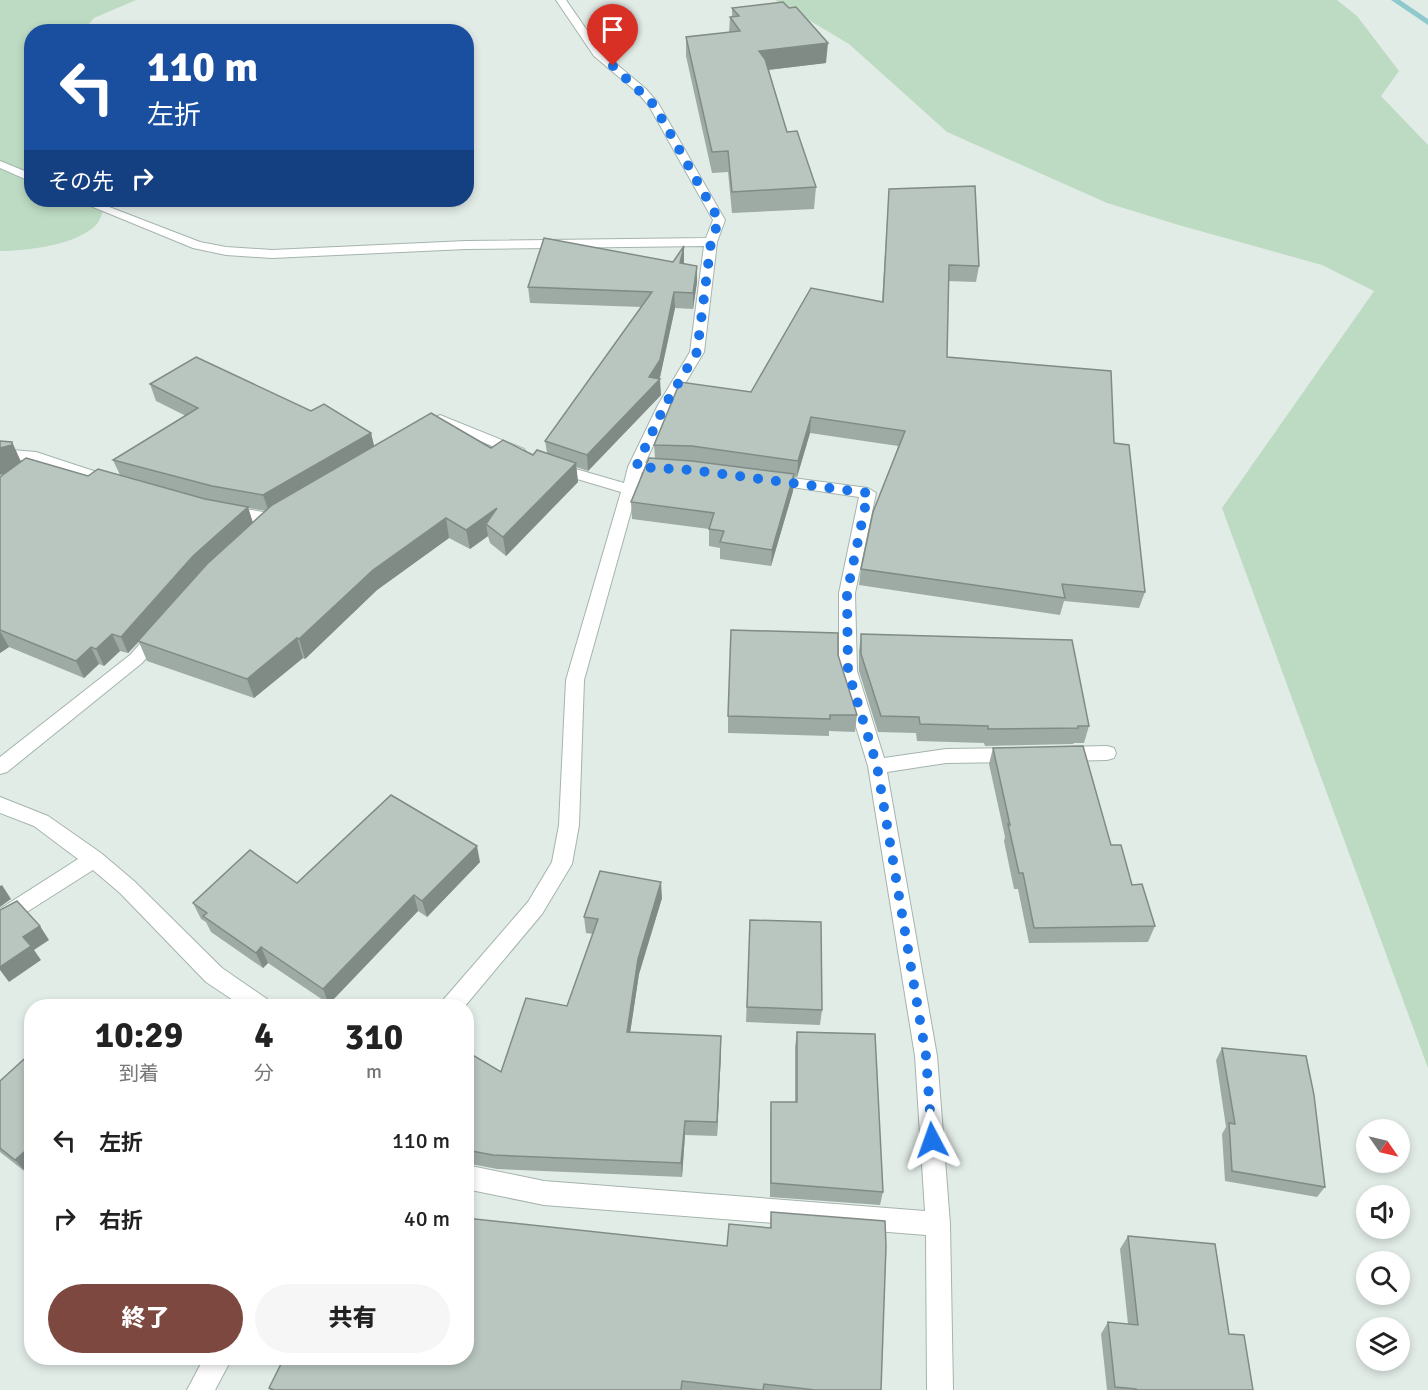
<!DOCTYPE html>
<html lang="ja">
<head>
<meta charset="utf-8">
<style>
	:root { --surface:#fff; --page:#f6f6f6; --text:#222; --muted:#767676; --accent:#7c483f }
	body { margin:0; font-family:Signika,"Noto Sans JP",sans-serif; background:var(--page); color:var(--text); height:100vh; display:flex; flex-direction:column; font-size:22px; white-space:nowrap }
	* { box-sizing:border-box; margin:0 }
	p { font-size:20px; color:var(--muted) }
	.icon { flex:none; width:33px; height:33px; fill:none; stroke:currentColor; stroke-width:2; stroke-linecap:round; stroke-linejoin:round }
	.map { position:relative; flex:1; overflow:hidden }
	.panel { position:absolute; left:24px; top:999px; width:450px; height:366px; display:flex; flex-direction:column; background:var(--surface); border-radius:24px; box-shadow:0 3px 9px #0003 }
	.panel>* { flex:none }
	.top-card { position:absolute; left:24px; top:24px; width:450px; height:183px; border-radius:24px; box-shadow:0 3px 9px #0003; background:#1a4fa0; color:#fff; overflow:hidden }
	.needle { width:39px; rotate:124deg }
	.tools { position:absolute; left:1356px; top:1119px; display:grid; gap:12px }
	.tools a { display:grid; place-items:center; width:54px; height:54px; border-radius:50%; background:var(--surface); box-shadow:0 3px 9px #0003; font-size:30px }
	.pin { position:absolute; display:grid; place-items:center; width:51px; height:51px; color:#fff; margin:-62px -26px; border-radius:50% 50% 50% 0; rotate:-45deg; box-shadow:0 0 6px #0007 }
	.pin .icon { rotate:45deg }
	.me { position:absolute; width:66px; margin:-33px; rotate:356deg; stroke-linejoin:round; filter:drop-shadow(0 0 4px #0008) }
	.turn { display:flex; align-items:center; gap:21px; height:126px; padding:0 24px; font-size:27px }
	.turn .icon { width:78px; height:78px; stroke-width:2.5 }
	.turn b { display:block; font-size:42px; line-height:51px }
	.then { display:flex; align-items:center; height:57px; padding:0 24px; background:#0003; gap:12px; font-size:22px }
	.eta { display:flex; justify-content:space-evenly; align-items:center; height:102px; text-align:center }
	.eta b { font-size:36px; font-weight:800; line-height:42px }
	.cta { display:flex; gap:12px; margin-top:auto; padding:12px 24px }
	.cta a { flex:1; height:69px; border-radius:36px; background:var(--accent); color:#fff; font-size:24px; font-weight:800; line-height:69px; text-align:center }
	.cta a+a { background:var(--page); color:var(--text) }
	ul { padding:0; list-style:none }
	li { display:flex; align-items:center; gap:18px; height:78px; padding:0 24px }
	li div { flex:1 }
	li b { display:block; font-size:22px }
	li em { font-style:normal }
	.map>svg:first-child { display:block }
	.green { fill:#bddbc2 }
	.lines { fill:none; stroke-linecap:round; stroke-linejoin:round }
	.stream { fill:#8ec9cd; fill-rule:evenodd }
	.minor-casing { stroke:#a5b4ad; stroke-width:2 }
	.minor { fill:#fff; fill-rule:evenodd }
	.wall { fill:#9eaaa4; fill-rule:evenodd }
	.shaded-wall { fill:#818b86 }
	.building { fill:#b8c6bf; stroke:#818b86; stroke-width:1.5 }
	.route { stroke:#1a73e8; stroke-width:10; stroke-dasharray:0 18 }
</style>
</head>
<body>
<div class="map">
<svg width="1428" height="1390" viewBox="0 0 1428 1390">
	<rect width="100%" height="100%" fill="#e2ece7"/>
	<g class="green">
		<path d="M 0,0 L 136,0 L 94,18 L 83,31 L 32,32 L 32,200 L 102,200 L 104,208 C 102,213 100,221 96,225 C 77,245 26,251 0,251 Z"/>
		<polygon points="775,0 1337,0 1357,16 1399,71 1381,96 1428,145 1428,1068 1222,508 1374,291 1322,265 1182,226 1107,203 947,132 849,44"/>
	</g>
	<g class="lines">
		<polygon class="stream" points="1391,0 1400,0 1428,19 1428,25"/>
		<defs>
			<g id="minor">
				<polygon points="556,0 566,0 602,52 646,89 658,103 725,220 717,242 704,352 672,405 645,463 668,464 676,469 668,474 642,472 584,680 579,825 572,864 542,914 465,1006 441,1006 444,999 528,902 552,862 559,825 566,680 621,492 550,471 547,468 555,463 624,483 628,467 658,405 690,352 704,246 466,249 272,258 226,255 193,248 76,200 91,200 200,242 226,247 272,250 466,241 706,238 713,220 649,106 638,93 594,56"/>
				<polygon points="0,161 32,174 32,182 0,168"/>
				<polygon points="440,415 524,449 526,452 519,457 514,455 441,425 424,435 414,435 412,432 414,429"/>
				<polygon points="0,449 36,452 118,479 121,482 113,487 34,461 0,459"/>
				<polygon points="770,475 868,488 876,493 855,593 857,671 884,758 946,749 1015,748 1022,750 1024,755 1022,760 1015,762 946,763 887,772 937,1056 950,1224 953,1390 927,1390 926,1235 544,1205 466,1189 466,1165 544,1181 925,1211 915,1056 868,766 839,671 839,593 859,497 765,483 762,480 765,477"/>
				<path d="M 227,506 L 269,513 L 281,508 L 289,513 C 275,532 241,520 221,515 L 219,511 Z"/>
				<polygon points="159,627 165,629 168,633 142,663 7,772 0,774 0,757 130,655 153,629"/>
				<polygon points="1107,746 1114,748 1116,753 1114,758 1107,760 1061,761 1054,759 1052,754 1054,749 1061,747"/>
				<polygon points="0,797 48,816 101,853 134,881 222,968 267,999 270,1006 242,1006 206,982 120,893 93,870 0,929 0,909 78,859 34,826 0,813"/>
				<polygon points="204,1358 232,1358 215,1390 187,1390"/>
			</g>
		</defs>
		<use href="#minor" class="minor-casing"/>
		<use href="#minor" class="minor"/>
	</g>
	<g class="wall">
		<polygon points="732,8 826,63 769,70 787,132 816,187 814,209 732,213 728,172 712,173 686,56 686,37 729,32 730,17 732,17"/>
		<polygon points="889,189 979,266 976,282 948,281 947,357 1114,443 1145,592 1139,608 1064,601 1060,615 859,585 861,569 898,446 810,433 797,477 794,477 793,491 771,566 720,559 720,548 709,546 709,529 632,519 631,502 655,458 654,445 751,392 882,302"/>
		<path d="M 684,246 L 684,264 L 697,282 L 693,309 L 675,308 L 660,377 L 659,379 L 661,395 L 588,471 L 576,467 L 578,482 L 506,556 L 490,543 L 488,536 L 470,549 L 449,538 L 377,590 L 305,659 L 303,658 L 254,698 L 147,661 L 139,642 L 128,653 L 120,651 L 104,666 L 99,664 L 84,678 L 9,647 L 0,653 L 0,477 L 5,473 L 12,442 L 21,462 L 88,476 L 120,475 L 113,460 L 186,416 L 156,401 L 150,384 L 311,411 L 371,433 L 374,446 L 491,448 L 533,455 L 547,453 L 545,441 L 641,307 L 530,303 L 528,287 L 673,262 ZM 248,508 L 266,511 L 253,523 Z"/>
		<polygon points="861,634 1089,726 1084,743 1074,743 1073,744 985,746 984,743 917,741 916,733 878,732 859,671 859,651"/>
		<polygon points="838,655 857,715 855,732 829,731 829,736 728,733 728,716"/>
		<polygon points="993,748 1111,845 1155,926 1148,942 1029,943 1018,889 1014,889 1004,841 1005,837 989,764"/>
		<polygon points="480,862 427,917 418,911 329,1004 268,963 263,968 211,932 206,922 201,919 193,903 297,883"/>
		<polygon points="662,898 639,974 630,1032 721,1051 717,1136 685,1135 682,1177 497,1169 466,1163 466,1051 501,1072 567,1006 593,934 586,933 584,917"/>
		<polygon points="750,920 822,1010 820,1025 746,1022"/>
		<polygon points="797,1032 883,1192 880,1205 770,1197 770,1116 771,1102 795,1102 795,1047"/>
		<polygon points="1222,1048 1325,1187 1317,1197 1225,1181 1222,1134 1226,1127 1216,1060"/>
		<polygon points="32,1052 32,1170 28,1174 0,1152 0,1081"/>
		<polygon points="771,1212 881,1390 270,1390 269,1388 727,1246 770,1228"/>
		<polygon points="1128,1236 1229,1334 1253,1390 1107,1390 1101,1334 1108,1322 1128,1324 1120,1249"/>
	</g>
	<g class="shaded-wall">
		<polygon points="828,43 826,63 758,71 759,51"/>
		<polygon points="684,246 684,262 681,279 680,263"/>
		<polygon points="697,266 697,282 693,309 693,293"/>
		<polygon points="674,292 675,308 660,377 656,383 660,379 661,395 588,471 587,455"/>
		<polygon points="811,417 810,433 797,477 798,461"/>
		<polygon points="371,433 375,450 269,512 263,495"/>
		<polygon points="12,442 22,464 23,468 0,475 0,448"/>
		<polygon points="576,463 578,482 506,556 503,537"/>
		<polygon points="794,474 793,491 771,566 772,550"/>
		<polygon points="248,507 253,523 199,573 128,653 121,637 193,556"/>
		<polygon points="497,508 486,524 488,536 470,549 466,530"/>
		<polygon points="446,518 449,538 377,590 305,659 299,639 373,570"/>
		<polygon points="0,631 9,647 0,653"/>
		<polygon points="112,634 120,651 104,666 96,649"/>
		<polygon points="297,638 303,658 254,698 247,679"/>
		<polygon points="91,647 99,664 84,678 76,661"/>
		<polygon points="477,846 480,862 427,917 422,901"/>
		<polygon points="661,882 662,898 639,974 628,1047 627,1032 638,959"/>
		<polygon points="2,885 11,899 0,907 0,886"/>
		<polygon points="414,895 418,911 329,1004 323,989"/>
		<polygon points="40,926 49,940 34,950 41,960 9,982 0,970 0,967 23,937"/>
		<polygon points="261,947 268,963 263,968 256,953"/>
		<polygon points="721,1036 721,1051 717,1136 717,1122"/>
		<polygon points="685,1121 685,1135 682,1177 681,1163"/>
		<polygon points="32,1145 32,1170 28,1174 15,1160"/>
	</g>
	<g class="building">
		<polygon points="783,2 789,8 796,7 828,43 759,51 765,59 787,132 797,131 816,187 732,192 728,151 712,152 686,37 740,31 730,17 739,16 732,8"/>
		<polygon points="975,186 979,266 949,265 947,357 1111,371 1114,443 1129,445 1145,592 1062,584 1065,598 861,569 873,512 905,431 811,417 798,461 692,446 654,445 680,382 751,392 811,288 883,302 889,189"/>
		<polygon points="544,238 673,262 684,246 680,263 697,266 693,293 674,292 660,360 649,377 660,379 587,455 545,441 652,292 528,287"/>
		<polygon points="196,357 311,411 324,404 371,433 263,495 212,486 113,460 198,408 150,384"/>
		<polygon points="431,413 491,448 503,440 533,455 537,450 576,463 503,537 486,524 497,508 466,530 446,518 373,570 299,639 297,638 247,679 138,641 207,564 272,505"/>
		<polygon points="0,441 12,442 12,445 0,448"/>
		<polygon points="26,458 88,476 98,469 205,499 248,507 193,556 121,637 112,634 96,649 91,647 76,661 0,630 0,477"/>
		<polygon points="649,458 692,461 794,474 772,550 720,542 724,531 709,529 714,513 631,502"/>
		<polygon points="731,630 838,633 838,655 857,715 830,715 830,719 728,716"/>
		<polygon points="861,634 1072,640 1089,726 1078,726 1078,728 988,729 988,726 920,724 919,717 881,716 861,654"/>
		<polygon points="1083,746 1111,845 1121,845 1132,885 1142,884 1155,926 1034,928 1023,873 1019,873 1008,824 1010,825 993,748"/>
		<polygon points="391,795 477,846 422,901 414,895 323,989 261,947 256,953 203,916 207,913 193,903 250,850 297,883"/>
		<polygon points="600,871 661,882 638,959 627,1032 721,1036 717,1122 685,1121 681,1163 493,1155 466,1150 466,1051 501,1072 526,998 567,1006 598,919 584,917"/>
		<polygon points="17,901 40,926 23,937 31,946 0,967 0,910"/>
		<polygon points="750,920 821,922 822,1010 747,1007"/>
		<polygon points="88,1000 96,1006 81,1006"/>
		<polygon points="797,1032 875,1034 883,1192 771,1183 771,1102 797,1102"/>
		<polygon points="1222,1048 1306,1056 1314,1095 1325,1187 1232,1171 1229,1123 1235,1124"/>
		<polygon points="32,1052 32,1145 15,1160 0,1148 0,1081"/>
		<polygon points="771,1212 885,1221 886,1246 881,1390 815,1390 764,1384 763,1390 761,1390 682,1381 681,1390 274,1390 269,1388 284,1358 466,1358 466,1218 727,1246 729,1224 771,1228"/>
		<polygon points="1128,1236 1215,1244 1229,1334 1244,1335 1253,1390 1136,1390 1136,1389 1115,1387 1108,1322 1138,1325"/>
	</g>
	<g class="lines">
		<polyline class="route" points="613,66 654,105 719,220 711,242 697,352 665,405 636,467 692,470 868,493 847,593 848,671 877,766 926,1056 932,1140"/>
	</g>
</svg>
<div class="tools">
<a><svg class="needle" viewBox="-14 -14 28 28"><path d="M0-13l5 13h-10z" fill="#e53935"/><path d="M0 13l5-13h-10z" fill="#767676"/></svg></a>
<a><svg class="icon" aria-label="sound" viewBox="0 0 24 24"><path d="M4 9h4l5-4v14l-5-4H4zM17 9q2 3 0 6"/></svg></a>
<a><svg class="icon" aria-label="search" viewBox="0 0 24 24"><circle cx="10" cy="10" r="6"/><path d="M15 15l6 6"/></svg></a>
<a><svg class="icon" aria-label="layers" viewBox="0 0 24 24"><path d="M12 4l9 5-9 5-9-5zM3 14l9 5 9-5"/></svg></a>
</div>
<div class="pin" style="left:613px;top:66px;background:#d93025"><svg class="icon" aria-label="arrive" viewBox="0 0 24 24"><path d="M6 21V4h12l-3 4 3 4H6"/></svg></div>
<svg class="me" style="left:932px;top:1140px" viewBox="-20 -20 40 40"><path d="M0-17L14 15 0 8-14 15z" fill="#1a73e8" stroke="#fff" stroke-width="4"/></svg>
<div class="top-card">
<div class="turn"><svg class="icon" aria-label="left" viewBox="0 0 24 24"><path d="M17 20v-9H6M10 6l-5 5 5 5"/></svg><div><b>110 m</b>左折</div></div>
<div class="then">その先<svg class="icon" aria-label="right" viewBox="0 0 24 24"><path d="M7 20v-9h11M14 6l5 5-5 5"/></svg></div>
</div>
<section class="panel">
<div class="eta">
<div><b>10:29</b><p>到着</p></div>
<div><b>4</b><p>分</p></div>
<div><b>310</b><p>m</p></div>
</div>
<ul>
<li><svg class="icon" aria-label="left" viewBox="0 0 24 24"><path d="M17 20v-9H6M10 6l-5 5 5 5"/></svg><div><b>左折</b></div><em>110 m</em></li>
<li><svg class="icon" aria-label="right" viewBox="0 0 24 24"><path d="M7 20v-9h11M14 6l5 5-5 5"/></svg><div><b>右折</b></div><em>40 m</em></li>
</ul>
<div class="cta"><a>終了</a><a>共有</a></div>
</section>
</div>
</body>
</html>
